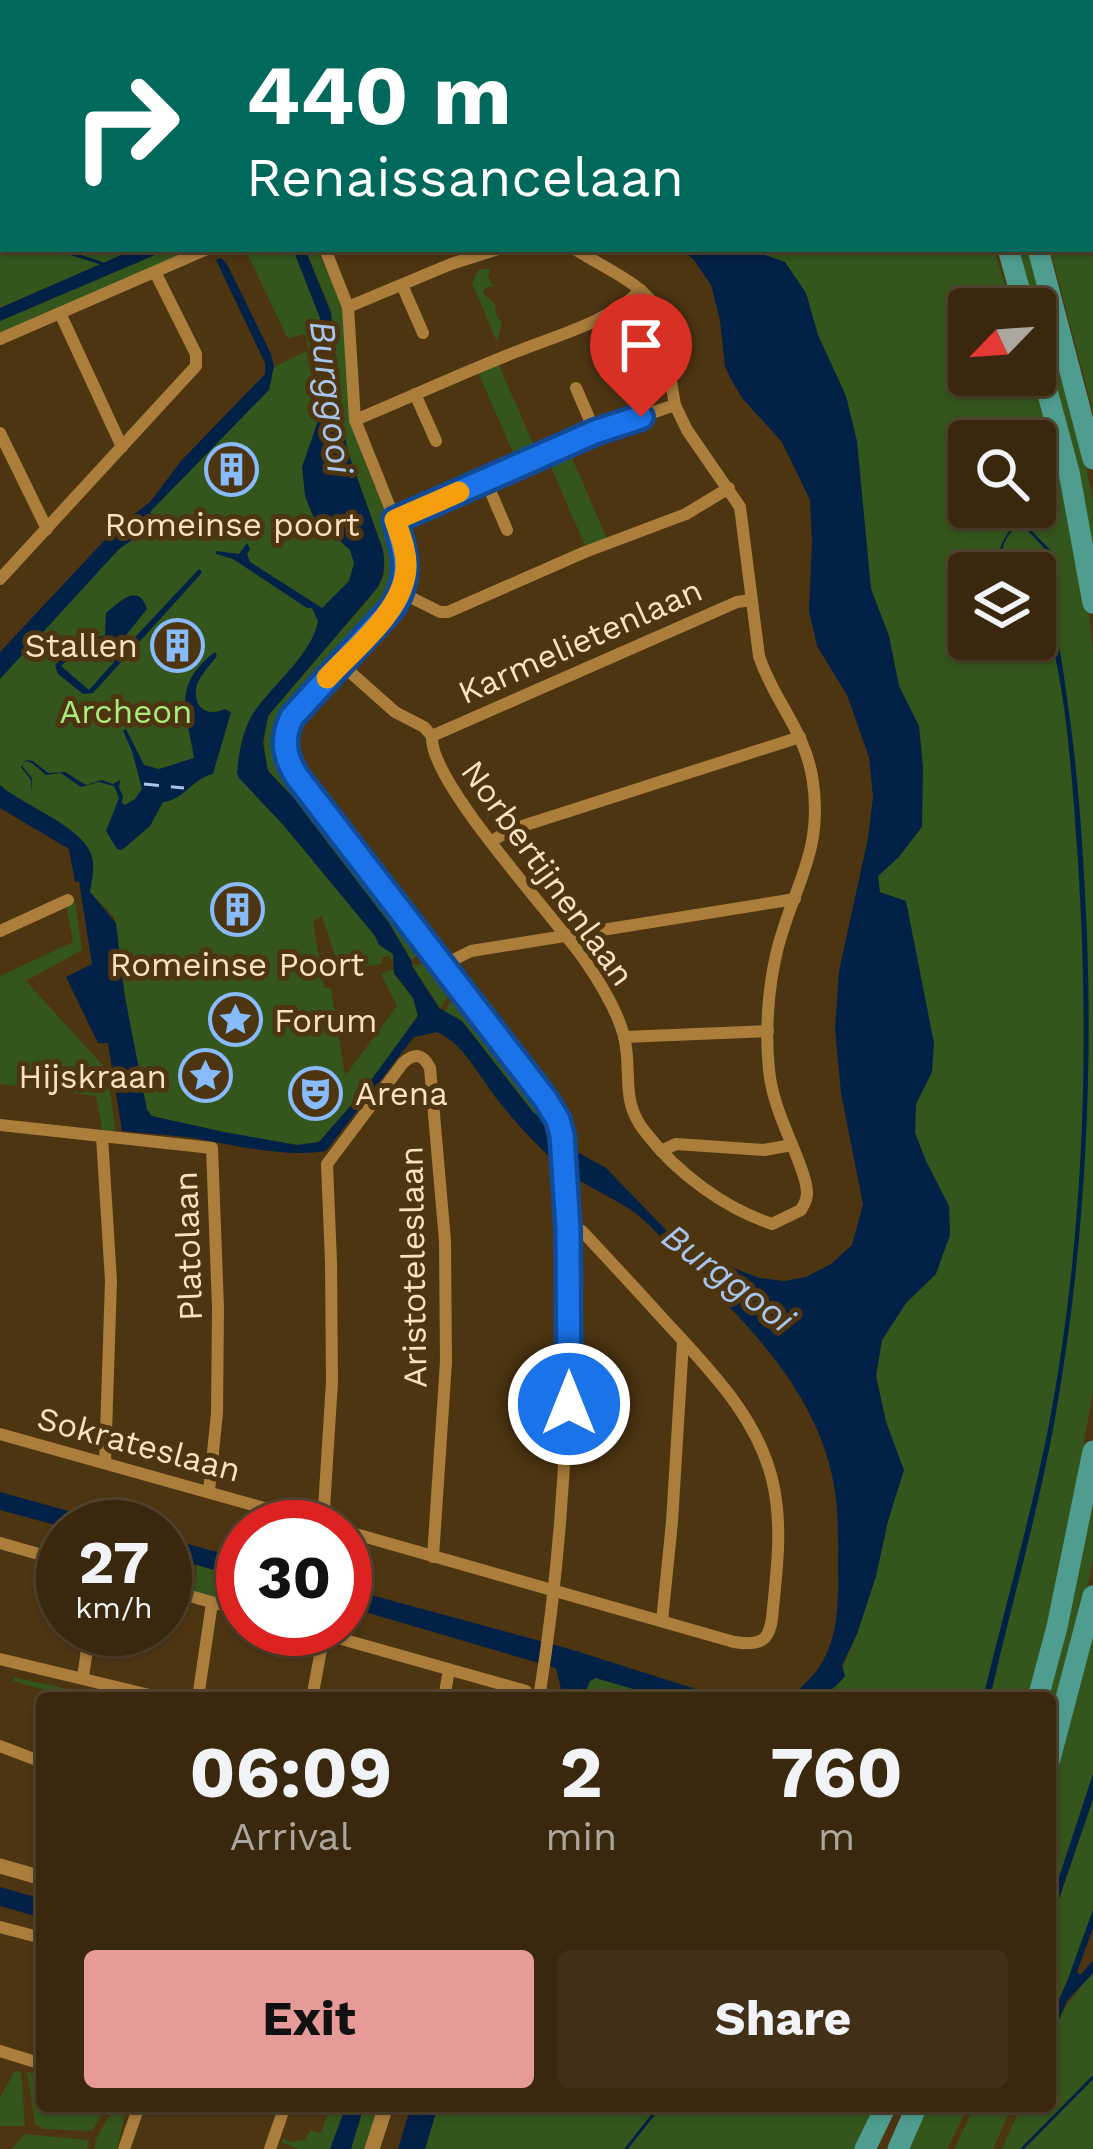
<!DOCTYPE html>
<html lang="en">
<head>
<meta charset="utf-8">
<style>
	:root { --surface:#3a280e; --page:#413017; --text:#f1f3f6; --muted:#aba69e; --line:#54442e; --accent:#e69b98 }
	body { margin:0; font-family:"Work Sans",sans-serif; background:var(--page); color:var(--text); height:100vh; display:flex; flex-direction:column; font-size:45px; white-space:nowrap }
	* { box-sizing:border-box; margin:0 }
	p { font-size:39px; color:var(--muted) }
	.icon { flex:none; width:66px; height:66px; fill:none; stroke:currentColor; stroke-width:2; stroke-linecap:round; stroke-linejoin:round }
	.map { position:relative; flex:1; overflow:hidden }
	.sheet { position:absolute; left:36px; top:1692px; width:1020px; height:420px; display:flex; flex-direction:column; background:var(--surface); border-radius:12px; box-shadow:0 3px 9px #0004,0 0 0 3px var(--line) }
	.sheet>* { flex:none }
	.banner { position:absolute; left:0px; top:0px; width:1095px; height:252px; box-shadow:0 3px 9px #0004,0 0 0 3px var(--line); background:#00695c; color:#fff; overflow:hidden }
	.needle { width:78px; rotate:245deg }
	.buttons { position:absolute; left:948px; top:288px; display:grid; gap:24px }
	.buttons a { display:grid; place-items:center; width:108px; height:108px; border-radius:12px; background:var(--surface); box-shadow:0 3px 9px #0004,0 0 0 3px var(--line); font-size:60px }
	.speed { position:absolute; left:36px; top:1500px; display:flex; gap:24px; font-size:60px; font-weight:700; text-align:center }
	.speed>* { display:grid; place-content:center; width:156px; height:156px; border-radius:50%; background:var(--surface); box-shadow:0 3px 9px #0004,0 0 0 3px var(--line); line-height:1 }
	.speed small { font-size:30px; font-weight:400 }
	.speed .limit { border:18px solid #d22; background:#fff; color:#111 }
	.pin { position:absolute; display:grid; place-items:center; width:102px; height:102px; color:#fff; margin:-123px -51px; border-radius:50% 50% 50% 0; rotate:-45deg; box-shadow:0 0 12px #0007 }
	.pin .icon { rotate:45deg }
	.me { position:absolute; width:132px; margin:-66px; rotate:0deg; stroke-linejoin:round; filter:drop-shadow(0 0 9px #0008) }
	.turn { display:flex; align-items:center; gap:42px; height:252px; padding:0 48px; font-size:54px }
	.turn .icon { width:156px; height:156px; stroke-width:2.5 }
	.turn b { display:block; font-size:84px; line-height:102px }
	.eta { display:flex; justify-content:space-evenly; align-items:center; height:204px; text-align:center }
	.eta b { font-size:72px; font-weight:700; line-height:84px }
	.action { display:flex; gap:24px; margin-top:auto; padding:24px 48px }
	.action a { flex:1; height:138px; border-radius:12px; background:var(--accent); color:#111; font-size:48px; font-weight:700; line-height:138px; text-align:center }
	.action a+a { background:var(--page); color:var(--text) }
	.map>svg:first-child { display:block }
	.green { fill:#34551c; fill-rule:evenodd }
	.water { fill:#022146; fill-rule:evenodd }
	.lines { fill:none; stroke-linecap:round; stroke-linejoin:round }
	.stream { stroke:#022146; stroke-width:3 }
	.ferry { stroke:#a8c6ed; stroke-width:3; stroke-dasharray:15 12; stroke-linecap:butt }
	.minor { stroke:#ab7e3c; stroke-width:12 }
	.tertiary { stroke:#ab7e3c; stroke-width:15 }
	.trunk { stroke:#4e9d8f; stroke-width:21 }
	.route-casing { stroke:#114b97; stroke-width:30 }
	.route { stroke:#1a73e8; stroke-width:21 }
	.slow { stroke:#f59e0b; stroke-width:21 }
	.labels { text-anchor:middle; dominant-baseline:central; stroke-width:10; stroke-linejoin:round; paint-order:stroke }
	.poi-label { font-size:33px; fill:#f9e1c1; stroke:#4d3512 }
	.street-label { font-size:33px; fill:#f9e1c1; stroke:#4d3512 }
	.park-label { font-size:33px; fill:#a9ed7e; stroke:#4d3512 }
	.water-label { font-size:36px; font-style:italic; fill:#a8c6ed; stroke:#4d3512 }
</style>
</head>
<body>
<div class="map">
<svg width="1093" height="2149" viewBox="0 0 1093 2149">
	<rect width="100%" height="100%" fill="#4d3512"/>
	<g class="green">
		<polygon points="325,0 832,0 833,3 325,3"/>
		<polygon points="3,166 3,249 135,249 0,308 0,168"/>
		<polygon points="169,249 196,249 0,335 0,321"/>
		<path d="M 245,249 L 293,249 L 320,318 L 326,398 L 318,421 L 381,564 L 262,709 L 246,746 C 285,807 321,872 368,927 C 377,938 381,946 393,954 L 395,961 L 392,961 L 390,956 L 383,957 L 381,964 L 340,970 L 322,916 L 313,922 L 324,988 L 331,988 L 345,1076 L 397,1006 L 381,974 L 396,968 L 394,974 L 413,998 L 419,1012 C 406,1035 337,1134 316,1143 C 292,1152 180,1124 151,1116 L 147,1110 L 128,1016 L 114,917 L 90,892 L 92,875 L 78,846 L 0,799 L 0,661 L 138,517 L 268,370 L 306,351 L 311,374 L 306,336 L 303,334 L 288,339 Z"/>
		<path d="M 305,249 L 317,249 L 344,309 L 346,372 L 349,374 L 367,457 L 364,460 L 374,485 L 378,485 C 389,517 410,554 398,587 C 393,599 384,609 377,619 L 373,618 L 356,637 L 358,640 L 345,654 L 340,651 L 338,654 L 342,658 L 297,702 L 299,706 L 280,744 L 361,867 L 358,870 L 375,891 L 378,889 L 426,951 L 411,960 L 389,923 L 265,766 L 264,727 L 274,706 L 367,601 L 384,576 L 383,550 L 349,455 L 341,422 L 331,310 Z"/>
		<path d="M 747,249 L 994,249 L 1013,309 L 969,309 L 969,375 L 1033,375 C 1062,465 1084,557 1093,651 L 1093,1392 L 1061,1567 L 1029,1698 L 818,1698 L 842,1669 L 857,1634 L 876,1575 L 888,1521 L 886,1422 L 876,1376 L 882,1340 L 906,1303 L 936,1274 L 926,1161 L 915,1133 L 916,1104 L 878,893 L 877,875 L 919,726 L 899,686 L 889,636 L 871,589 L 846,397 L 818,335 ZM 969,441 L 1035,441 L 1035,507 L 969,507 ZM 969,573 L 1035,573 L 1035,639 L 969,639 Z"/>
		<polygon points="1014,249 1030,249 1085,460 1093,500 1093,566 1035,321 1035,309"/>
		<polygon points="1050,249 1090,249 1093,257 1093,411"/>
		<polygon points="490,268 488,276 493,286 485,288 483,293 495,304 496,315 502,323 497,342 472,283 478,270"/>
		<polygon points="498,363 537,453 517,462 478,372"/>
		<polygon points="569,451 607,539 586,548 548,460"/>
		<polygon points="75,901 82,950 26,981 107,1070 116,1135 103,1134 96,1096 0,1084 0,976 73,942 66,904"/>
		<polygon points="434,963 454,987 440,1008 412,965"/>
		<polygon points="458,998 542,1107 544,1121 533,1112 462,1021 444,1012 453,999"/>
		<polygon points="1093,1505 1093,1559 1080,1624 1050,1732 1050,1698 1046,1698"/>
		<polygon points="197,1565 225,1573 222,1600 194,1592"/>
		<polygon points="1093,1636 1093,1774 1050,1905 1050,1790"/>
		<polygon points="14,1677 109,1698 73,1698 13,1681"/>
		<polygon points="595,1678 664,1698 583,1698 590,1681"/>
		<polygon points="1093,1799 1093,1910 1068,1979 1050,2021 1050,1926"/>
		<path d="M 1093,1973 L 1093,2149 L 1002,2149 L 1021,2106 L 1050,2106 C 1050,2040 1047,2023 1093,1973 Z"/>
		<polygon points="15,2071 21,2072 25,2126 0,2126 0,2097"/>
		<polygon points="27,2072 42,2075 42,2106 107,2106 92,2131 44,2129 35,2124"/>
		<polygon points="115,2106 122,2107 125,2115 117,2149 94,2149 97,2137"/>
		<polygon points="330,2106 346,2106 330,2149 299,2149 282,2143 283,2138 290,2142 305,2140 311,2130 321,2133"/>
		<polygon points="364,2106 380,2106 366,2149 351,2149"/>
		<polygon points="423,2106 877,2106 855,2149 411,2149"/>
		<polygon points="928,2106 968,2106 947,2149 907,2149"/>
		<polygon points="975,2106 1012,2106 993,2149 954,2149"/>
		<polygon points="24,2134 87,2140 89,2143 87,2149 12,2149"/>
	</g>
	<g class="water">
		<polygon points="135,249 169,249 0,321 0,308"/>
		<path d="M 293,249 L 305,249 L 331,313 L 341,422 L 349,455 L 383,550 C 385,564 385,574 378,587 L 268,716 L 263,743 L 268,771 L 292,796 L 389,923 L 411,960 L 412,966 L 439,1008 L 462,1021 L 533,1112 L 544,1121 L 550,1133 L 570,1148 L 606,1168 L 666,1230 L 698,1251 L 736,1269 L 759,1278 L 784,1281 L 806,1277 L 831,1264 L 852,1245 L 863,1204 L 841,1093 L 835,1029 L 839,971 L 868,838 L 873,797 L 869,757 L 847,695 L 817,646 L 809,611 L 812,541 L 810,500 L 782,442 L 742,398 L 732,381 L 725,367 L 720,320 L 711,285 L 694,260 L 682,249 L 704,249 L 709,253 L 716,249 L 748,249 L 785,262 L 806,293 L 818,335 L 846,396 L 857,441 L 871,589 L 889,636 L 899,686 L 919,726 L 923,767 L 922,827 L 898,858 L 878,876 L 880,892 L 906,901 L 934,1043 L 932,1072 L 916,1104 L 915,1133 L 926,1161 L 949,1206 L 950,1235 L 936,1274 L 906,1303 L 882,1340 L 876,1376 L 886,1422 L 904,1470 L 888,1521 L 876,1576 L 857,1634 L 842,1665 L 845,1676 C 828,1698 813,1698 787,1698 C 835,1666 839,1625 838,1570 C 838,1541 839,1509 833,1480 C 816,1393 749,1324 687,1265 C 669,1247 650,1222 628,1208 C 602,1192 576,1182 552,1159 C 533,1141 513,1120 497,1099 C 480,1077 463,1043 437,1032 L 414,1037 L 326,1151 C 290,1157 245,1148 210,1141 C 181,1135 151,1134 122,1131 L 108,1043 L 98,1043 L 66,977 L 92,964 L 79,881 L 75,882 L 69,849 L 0,808 L 0,785 C 24,807 92,829 93,863 C 94,873 91,883 90,892 L 116,923 L 124,992 L 147,1110 L 152,1116 L 224,1132 L 297,1145 L 319,1142 L 360,1095 L 418,1016 L 413,998 L 394,973 L 393,954 L 379,945 L 375,936 L 285,827 L 239,778 L 237,773 C 239,751 243,726 257,708 C 276,682 313,652 318,621 L 312,608 L 307,608 L 233,559 L 216,554 L 216,551 L 239,554 L 247,543 L 250,549 L 247,554 L 250,562 L 322,608 L 349,581 L 354,563 L 350,550 L 313,516 L 305,496 L 302,467 L 326,398 L 320,318 Z"/>
		<polygon points="221,258 227,264 271,354 274,366 269,390 151,511 147,530 119,549 0,679 0,652 116,528 150,502 181,461 265,374 265,363 216,260"/>
		<path d="M 1024,507 L 1027,507 C 1020,537 1061,546 1058,568 C 1057,574 1051,578 1050,584 C 1044,606 1054,625 1059,646 C 1064,672 1067,700 1071,727 C 1080,795 1084,866 1087,935 C 1093,1098 1083,1263 1054,1424 C 1037,1516 1011,1606 990,1698 L 983,1698 C 1005,1607 1031,1516 1049,1424 C 1084,1239 1090,1050 1078,862 C 1072,781 1068,697 1046,619 L 1035,631 C 1045,615 1042,598 1048,580 C 1050,573 1054,567 1055,560 L 1021,523 C 1003,536 999,552 1002,573 L 1000,573 C 994,537 1013,535 1024,507 Z"/>
		<path d="M 199,569 L 202,572 L 200,575 L 93,693 L 83,694 L 58,674 L 55,665 L 90,631 L 98,637 L 105,635 L 106,613 C 119,603 138,581 147,609 L 118,645 L 123,650 ZM 88,641 L 98,645 L 114,662 L 89,690 L 61,666 Z"/>
		<path d="M 215,652 L 217,656 C 211,664 202,673 198,682 C 190,703 204,719 225,709 L 231,712 L 213,774 C 193,778 184,800 163,802 L 150,826 L 122,850 L 117,849 L 106,831 L 119,798 L 114,786 L 99,782 L 81,787 L 61,773 L 46,775 L 32,763 L 26,761 L 22,766 L 32,778 L 32,792 L 31,780 L 21,767 L 26,760 L 33,761 L 48,773 L 65,772 L 86,785 L 102,780 L 113,784 L 120,780 L 119,788 L 123,796 L 122,803 L 125,805 L 135,799 L 142,789 L 132,751 L 123,731 L 126,729 L 144,765 L 159,769 L 194,758 C 187,712 171,686 215,652 Z"/>
		<polygon points="0,1492 126,1527 63,1527 0,1510"/>
		<polygon points="165,1538 243,1559 243,1578 165,1556"/>
		<polygon points="345,1588 573,1650 724,1698 664,1698 596,1678 590,1681 583,1698 560,1698 561,1689 556,1668 345,1606"/>
		<polygon points="1093,1774 1093,1799 1050,1925 1050,1905"/>
		<polygon points="0,1887 42,1899 42,1918 0,1906"/>
		<polygon points="1093,1910 1093,1928 1077,1972 1080,1975 1093,1961 1093,1973 1067,2001 1050,2040 1050,2021 1068,1979"/>
		<polygon points="346,2106 364,2106 351,2149 330,2149"/>
		<polygon points="411,2106 438,2106 425,2149 398,2149"/>
	</g>
	<g class="lines">
		<g class="stream">
			<polyline points="0,229 3,230"/>
			<polyline points="73,254 101,263"/>
			<polyline points="626,2149 660,2106"/>
			<polyline points="1022,2149 1093,2077"/>
		</g>
		<polyline class="ferry" points="144,784 184,788"/>
		<g class="minor">
			<polyline points="31,3 32,0"/>
			<polyline points="114,3 115,0"/>
			<polyline points="308,3 308,0"/>
			<polyline points="0,88 3,86"/>
			<path d="M 325,249 L 348,307 L 355,420 L 395,520 L 406,558 L 402,593 L 392,608 L 292,717 C 281,739 284,757 298,778 L 546,1100 L 558,1120 L 562,1135 C 574,1322 569,1512 539,1698"/>
			<polyline points="402,285 423,333"/>
			<polyline points="348,307 451,264 498,249"/>
			<polyline points="60,313 122,447"/>
			<polyline points="0,339 207,249"/>
			<polyline points="576,388 595,432"/>
			<polyline points="415,394 436,441"/>
			<path d="M 355,420 C 408,398 460,374 513,353 C 557,335 605,324 641,290"/>
			<polyline points="0,433 47,529"/>
			<polyline points="486,481 507,530"/>
			<polyline points="395,520 595,432 675,405"/>
			<polyline points="0,579 196,366 196,354 155,272"/>
			<polyline points="402,593 440,612 448,612 585,552 686,514 729,488"/>
			<path d="M 341,664 L 395,712 L 424,727 L 432,736 C 428,781 555,917 586,962 C 601,984 617,1010 624,1036 C 633,1073 619,1100 646,1133 C 677,1173 724,1208 772,1224 L 801,1210 C 805,1202 807,1201 807,1193 C 807,1181 801,1168 797,1157 C 786,1129 772,1101 769,1070 C 765,1032 768,988 777,951 C 793,886 823,854 813,782 C 806,731 774,702 759,656 L 740,507 L 687,430 L 675,405 L 659,312 C 642,282 603,268 575,249"/>
			<polyline points="432,736 737,602 751,600"/>
			<polyline points="492,841 510,830 800,737"/>
			<polyline points="0,931 68,900"/>
			<polyline points="443,965 471,951 795,899"/>
			<polyline points="624,1037 768,1031"/>
			<polyline points="0,1125 212,1148 218,1308 217,1413 209,1491"/>
			<polyline points="102,1137 111,1281 105,1463"/>
			<polyline points="661,1151 676,1144 764,1150 792,1145"/>
			<polyline points="0,1434 332,1527"/>
			<path d="M 323,1524 L 332,1382 L 331,1262 L 327,1164 L 403,1063 C 415,1052 423,1054 430,1068 L 445,1241 L 446,1362 L 433,1557"/>
			<path d="M 345,1531 L 734,1642 C 765,1647 771,1638 773,1608 C 777,1568 782,1529 774,1488 C 761,1420 709,1369 664,1320 C 637,1290 610,1261 582,1231 L 568,1230"/>
			<polyline points="0,1543 63,1561"/>
			<polyline points="165,1589 243,1611"/>
			<polyline points="662,1621 672,1522 683,1342"/>
			<polyline points="306,1629 526,1691"/>
			<polyline points="0,1659 162,1698"/>
			<polyline points="83,1677 90,1629"/>
			<polyline points="198,1698 212,1603"/>
			<polyline points="312,1698 324,1634"/>
			<polyline points="444,1698 449,1670"/>
			<polyline points="0,1746 42,1762"/>
			<polyline points="0,1927 42,1938"/>
			<polyline points="0,2051 42,2064"/>
			<polyline points="124,2149 139,2106"/>
			<polyline points="270,2149 285,2106"/>
		</g>
		<g class="tertiary">
			<polyline points="0,1866 42,1878"/>
			<polyline points="372,2149 386,2106"/>
		</g>
		<g class="trunk">
			<polyline points="900,0 902,3"/>
			<polyline points="941,0 943,3"/>
			<polyline points="961,0 962,3"/>
			<polyline points="1008,249 1025,309"/>
			<polyline points="1038,249 1093,459"/>
			<polyline points="1035,346 1069,472 1093,603"/>
			<polyline points="1038,1698 1057,1627 1093,1451"/>
			<polyline points="1050,1759 1093,1596"/>
			<polyline points="865,2149 886,2106"/>
			<polyline points="898,2149 917,2106"/>
		</g>
	</g>
	<g class="lines">
		<defs>
			<path id="route" d="M 569,1404 L 568,1230 L 562,1135 L 558,1120 L 546,1100 L 298,778 C 284,757 281,739 292,717 L 392,608 C 412,578 405,552 395,520 L 595,432 L 641,417"/>
		</defs>
		<use href="#route" class="route-casing"/>
		<use href="#route" class="route"/>
		<path class="slow" d="M 327,678 C 355,648 404,610 406,568 C 407,552 400,535 395,520 L 459,492"/>
	</g>
	<defs>
		<symbol id="building-ring" viewBox="-11 -11 22 22"><circle r="9.5" fill="#4d3512" stroke="#87bbfb" stroke-width="1.5"/><path d="M-4-6H4V6H1V3H-1V6H-4ZM-2.5-4.3h1.7v1.8h-1.7ZM.8-4.3h1.7v1.8H.8ZM-2.5-1h1.7V.8h-1.7ZM.8-1h1.7V.8H.8Z" fill="#87bbfb"/></symbol>
		<symbol id="sight-ring" viewBox="-11 -11 22 22"><circle r="9.5" fill="#4d3512" stroke="#87bbfb" stroke-width="1.5"/><path d="M0-6L1.8-2.2L6-1.7L2.9 1.2L3.7 5.4L0 3.3L-3.7 5.4L-2.9 1.2L-6-1.7L-1.8-2.2Z" fill="#87bbfb"/></symbol>
		<symbol id="theatre-ring" viewBox="-11 -11 22 22"><circle r="9.5" fill="#4d3512" stroke="#87bbfb" stroke-width="1.5"/><path d="M-5-5.5Q0-4 5-5.5V0Q5 5 0 6Q-5 5-5 0ZM-3.3-2.5H-1v1.5H-3.3ZM1-2.5H3.3v1.5H1ZM-2.8 1Q0 5.5 2.8 1Z" fill="#87bbfb"/></symbol>
	</defs>
	<g fill-rule="evenodd">
		<use href="#building-ring" x="202" y="440" width="59" height="59"/>
		<use href="#building-ring" x="148" y="616" width="59" height="59"/>
		<use href="#building-ring" x="208" y="880" width="59" height="59"/>
		<use href="#sight-ring" x="206" y="990" width="59" height="59"/>
		<use href="#sight-ring" x="176" y="1046" width="59" height="59"/>
		<use href="#theatre-ring" x="286" y="1064" width="59" height="59"/>
	</g>
	<g class="labels">
		<g class="poi-label">
			<text x="232" y="524">Romeinse poort</text>
			<text x="138" y="645" text-anchor="end">Stallen</text>
			<text x="237" y="964">Romeinse Poort</text>
			<text x="274" y="1020" text-anchor="start">Forum</text>
			<text x="167" y="1076" text-anchor="end">Hijskraan</text>
			<text x="355" y="1093" text-anchor="start">Arena</text>
		</g>
		<g class="street-label">
			<text transform="translate(580 641) rotate(-24)">Karmelietenlaan</text>
			<text transform="translate(548 873) rotate(54)">Norbertijnenlaan</text>
			<text transform="translate(188 1246) rotate(-92)">Platolaan</text>
			<text transform="translate(413 1267) rotate(-91)">Aristoteleslaan</text>
			<text transform="translate(139 1444) rotate(15)">Sokrateslaan</text>
		</g>
		<g class="park-label">
			<text x="126" y="711">Archeon</text>
		</g>
		<g class="water-label">
			<text transform="translate(331 397) rotate(83)">Burggooi</text>
			<text transform="translate(728 1278) rotate(37)">Burggooi</text>
		</g>
	</g>
</svg>
<div class="buttons">
<a><svg class="needle" viewBox="-14 -14 28 28"><path d="M0-13l5 13h-10z" fill="#e53935"/><path d="M0 13l5-13h-10z" fill="#aba69e"/></svg></a>
<a><svg class="icon" aria-label="search" viewBox="0 0 24 24"><circle cx="10" cy="10" r="6"/><path d="M15 15l6 6"/></svg></a>
<a><svg class="icon" aria-label="layers" viewBox="0 0 24 24"><path d="M12 4l9 5-9 5-9-5zM3 14l9 5 9-5"/></svg></a>
</div>
<div class="speed"><div>27<small>km/h</small></div><div class="limit">30</div></div>
<div class="pin" style="left:641px;top:417px;background:#d93025"><svg class="icon" aria-label="arrive" viewBox="0 0 24 24"><path d="M6 21V4h12l-3 4 3 4H6"/></svg></div>
<svg class="me" style="left:569px;top:1404px" viewBox="-20 -20 40 40"><circle r="17" fill="#1a73e8" stroke="#fff" stroke-width="3"/><path d="M0-11L8 9 0 5-8 9z" fill="#fff"/></svg>
<div class="banner">
<div class="turn"><svg class="icon" aria-label="right" viewBox="0 0 24 24"><path d="M7 20v-9h11M14 6l5 5-5 5"/></svg><div><b>440 m</b>Renaissancelaan</div></div>
</div>
<section class="sheet">
<div class="eta">
<div><b>06:09</b><p>Arrival</p></div>
<div><b>2</b><p>min</p></div>
<div><b>760</b><p>m</p></div>
</div>
<div class="action"><a>Exit</a><a>Share</a></div>
</section>
</div>
</body>
</html>
